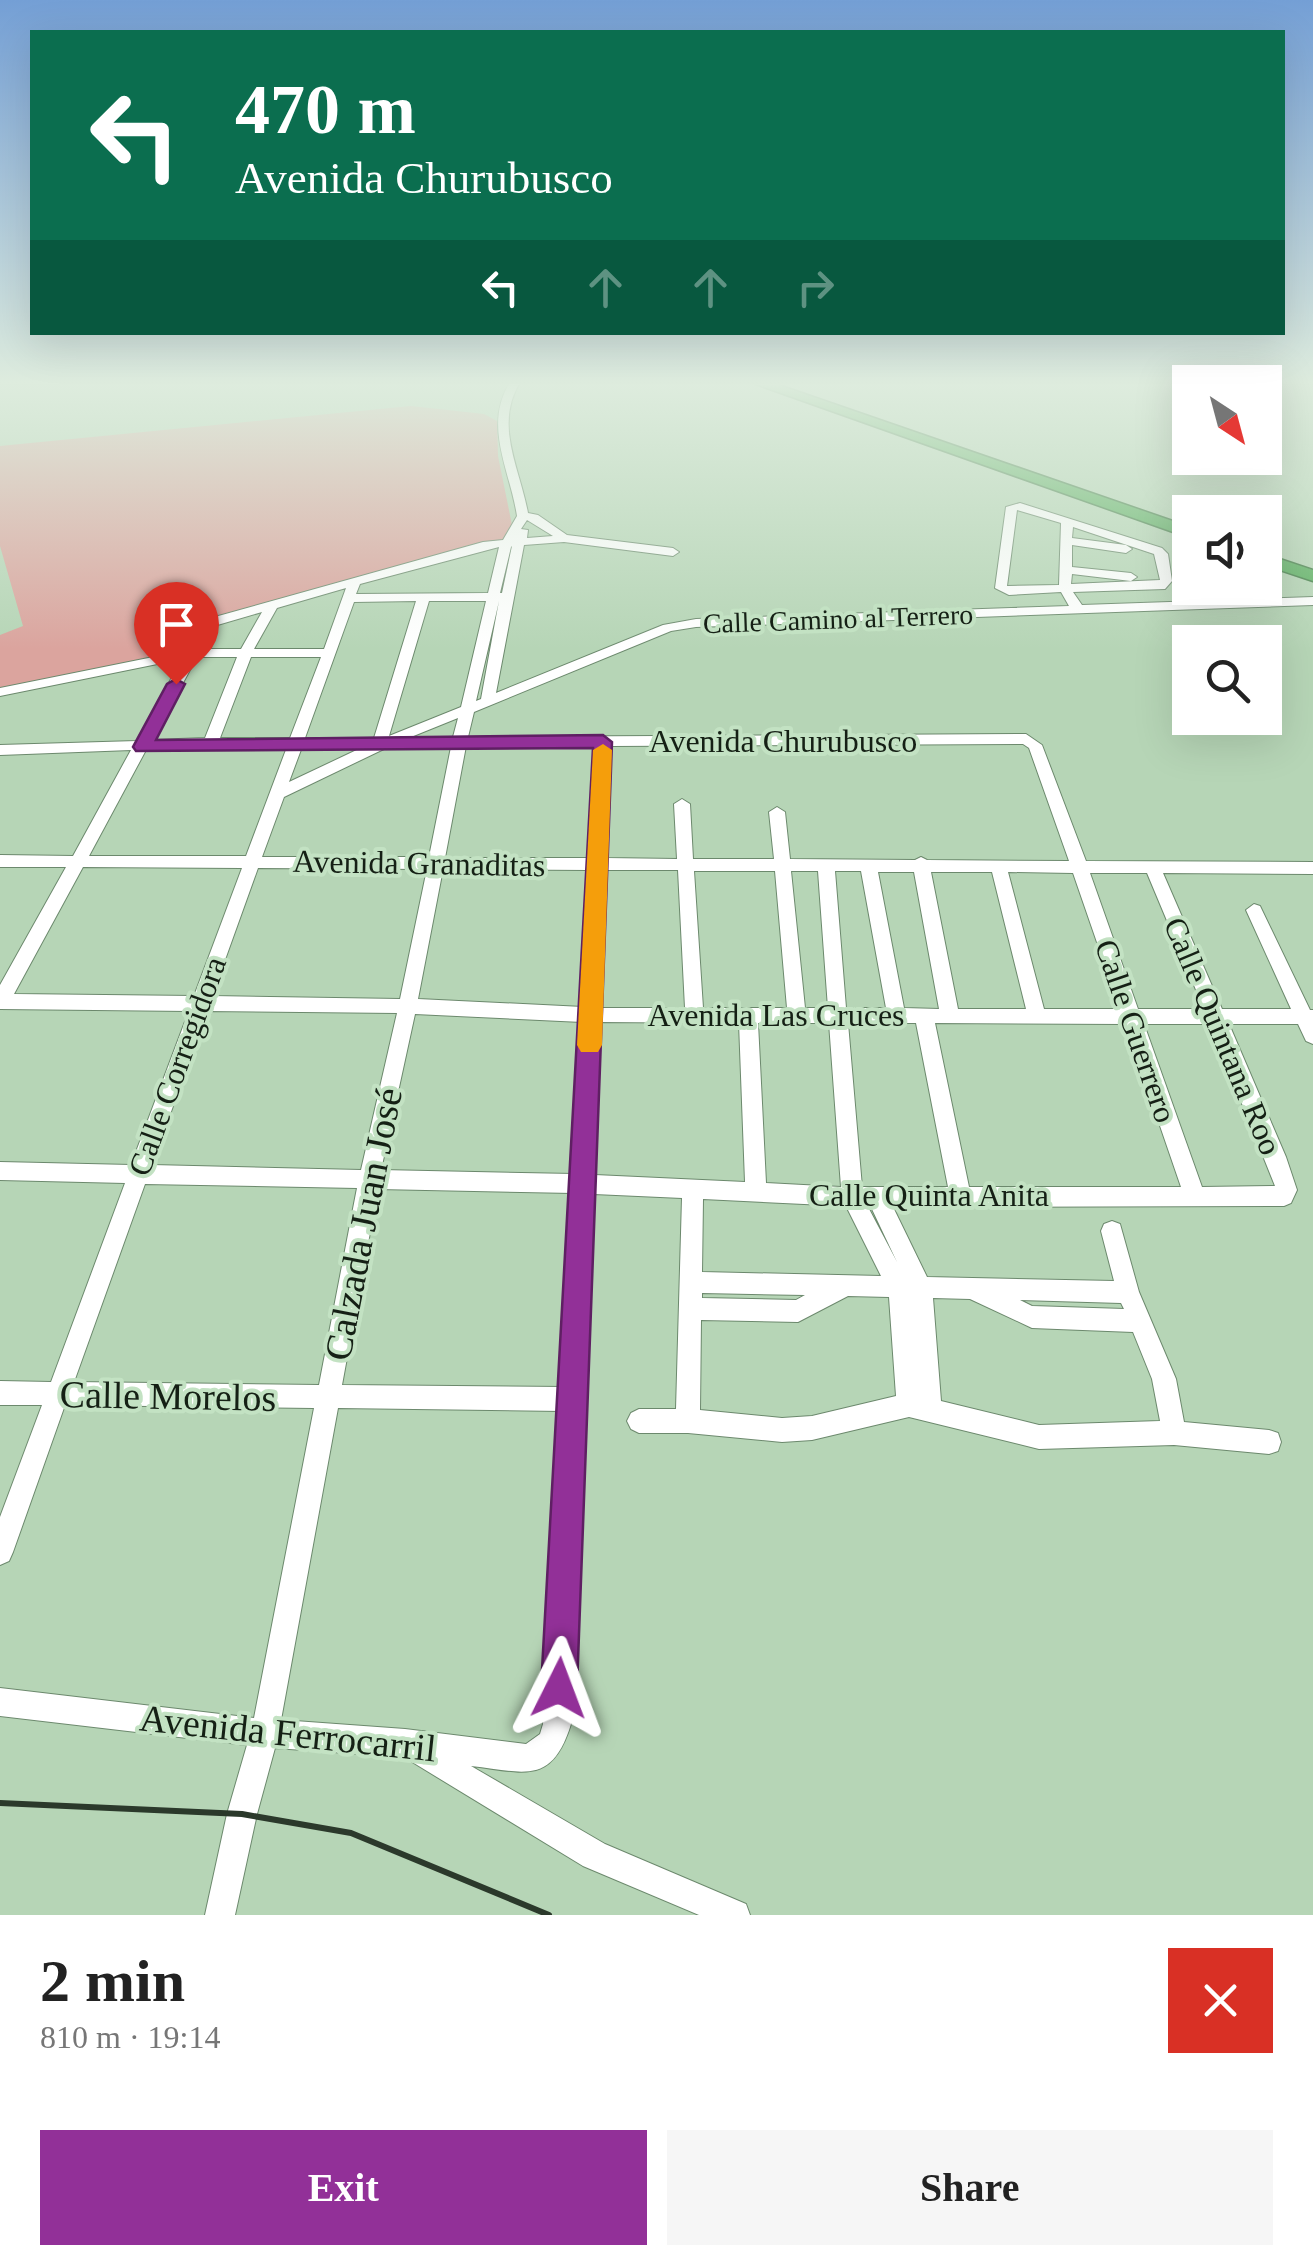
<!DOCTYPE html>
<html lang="en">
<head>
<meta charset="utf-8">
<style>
	:root { --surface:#fff; --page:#f6f6f6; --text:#222; --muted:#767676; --accent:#923098 }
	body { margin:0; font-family:Georgia,serif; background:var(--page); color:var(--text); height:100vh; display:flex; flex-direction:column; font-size:38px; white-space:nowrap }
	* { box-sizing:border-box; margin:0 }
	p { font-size:32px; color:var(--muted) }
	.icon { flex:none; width:55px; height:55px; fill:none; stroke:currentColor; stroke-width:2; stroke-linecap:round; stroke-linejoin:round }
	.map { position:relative; height:1915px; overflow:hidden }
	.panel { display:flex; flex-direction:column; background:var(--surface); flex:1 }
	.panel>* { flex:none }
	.top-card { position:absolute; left:30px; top:30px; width:1255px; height:305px; border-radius:0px; box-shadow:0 10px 40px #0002; background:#0b6e4f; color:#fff; overflow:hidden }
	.needle { width:65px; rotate:144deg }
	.buttons { position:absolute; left:1172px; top:365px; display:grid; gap:20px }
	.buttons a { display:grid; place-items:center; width:110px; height:110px; border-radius:0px; background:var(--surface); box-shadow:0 10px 40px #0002; font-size:50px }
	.pin { position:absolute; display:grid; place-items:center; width:85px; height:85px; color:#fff; margin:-102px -42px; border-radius:50% 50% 50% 0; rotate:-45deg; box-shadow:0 0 10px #0007 }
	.pin .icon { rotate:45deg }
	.me { position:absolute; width:110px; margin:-55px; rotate:3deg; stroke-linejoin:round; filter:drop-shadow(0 0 8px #0008) }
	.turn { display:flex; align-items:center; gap:35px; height:210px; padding:0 40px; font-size:45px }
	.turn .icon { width:130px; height:130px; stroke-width:2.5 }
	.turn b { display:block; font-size:70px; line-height:85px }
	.lanes { display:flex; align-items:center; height:95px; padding:0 40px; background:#0003; justify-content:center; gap:50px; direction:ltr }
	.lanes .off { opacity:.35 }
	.round { display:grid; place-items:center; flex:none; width:105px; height:105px; border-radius:0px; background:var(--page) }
	.head { display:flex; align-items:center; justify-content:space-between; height:170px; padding:0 40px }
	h1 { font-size:60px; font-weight:600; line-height:75px }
	.cta { display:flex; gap:20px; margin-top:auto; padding:20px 40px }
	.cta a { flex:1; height:115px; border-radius:0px; background:var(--accent); color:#fff; font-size:40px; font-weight:600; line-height:115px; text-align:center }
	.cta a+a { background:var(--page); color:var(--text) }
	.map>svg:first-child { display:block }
	.green { fill:#dba49e }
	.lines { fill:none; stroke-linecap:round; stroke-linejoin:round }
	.minor-casing { stroke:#6c896d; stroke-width:2 }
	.highway-casing { stroke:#417d45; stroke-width:3 }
	.minor { fill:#fff; fill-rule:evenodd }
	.highway { fill:#59af5f; fill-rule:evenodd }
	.rail { stroke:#2b392b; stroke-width:6 }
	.route { fill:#923098; stroke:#5f1f63; stroke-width:2.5 }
	.slow { fill:#f59e0b }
	.labels { text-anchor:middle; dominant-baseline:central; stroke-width:8; stroke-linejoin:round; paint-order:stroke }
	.far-street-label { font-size:28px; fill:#152015; stroke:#c3e2c3 }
	.street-label { font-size:32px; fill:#152015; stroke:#c3e2c3 }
	.near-street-label { font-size:38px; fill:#152015; stroke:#c3e2c3 }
</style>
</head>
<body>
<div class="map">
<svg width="1313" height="1915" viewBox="0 0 1313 1915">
	<rect width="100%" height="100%" fill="#b6d5b6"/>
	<polygon class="green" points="411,406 484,414 497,421 498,456 513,530 497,546 203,626 168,653 0,690 0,635 23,626 0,546 0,446"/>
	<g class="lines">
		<defs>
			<path id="minor" d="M 511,381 L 521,381 C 493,424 520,468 528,513 L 538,515 L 567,535 L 673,548 L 679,552 L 673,556 L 564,542 L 524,545 L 496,693 L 663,625 L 696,619 L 1069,606 L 1061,592 L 1009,595 L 995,588 L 1006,507 L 1020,503 L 1162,548 L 1168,554 L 1172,581 L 1165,589 L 1073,592 L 1082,605 L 1313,597 L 1313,605 L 696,627 L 671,631 L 474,712 L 468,737 L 1026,734 L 1042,745 L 1086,861 L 1313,862 L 1313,874 L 1163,873 L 1222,1009 L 1291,1009 L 1246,910 L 1254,904 L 1260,906 L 1310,1010 L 1313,1010 L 1313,1044 L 1306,1041 L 1298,1024 L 1229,1024 L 1286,1157 L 1297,1190 L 1291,1203 L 1284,1206 L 893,1207 L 927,1277 L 1114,1281 L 1101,1231 L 1104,1224 L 1112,1221 L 1120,1224 L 1139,1292 L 1176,1379 L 1184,1422 L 1269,1430 L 1278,1433 L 1281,1442 L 1278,1451 L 1269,1454 L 1174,1445 L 1039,1449 L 909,1417 L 812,1440 L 782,1442 L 688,1433 L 639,1433 L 631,1429 L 627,1421 L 631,1413 L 639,1409 L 676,1409 L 682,1198 L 594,1194 L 571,1724 C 552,1786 524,1772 471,1766 L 605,1844 L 746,1904 L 750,1915 L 699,1915 L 583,1866 L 404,1757 L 275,1748 L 257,1814 L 235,1915 L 205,1915 L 227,1814 L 247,1745 L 0,1716 L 0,1688 L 254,1718 L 314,1408 L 65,1405 L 13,1552 L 9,1561 L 0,1565 L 0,1517 L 42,1405 L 0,1405 L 0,1381 L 51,1382 L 125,1183 L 0,1180 L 0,1162 L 131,1165 L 189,1011 L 0,1009 L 0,985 L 66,867 L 0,867 L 0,855 L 73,856 L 131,750 L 0,755 L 0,745 L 137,741 L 182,659 L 0,696 L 0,688 L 188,650 L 204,620 L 483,542 L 503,540 L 517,516 C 510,470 482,424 511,381 ZM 1017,510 L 1061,523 L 1059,585 L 1007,586 ZM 527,520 L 553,536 L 527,538 L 528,530 L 521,529 ZM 1073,527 L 1154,554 L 1160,580 L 1071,584 L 1072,574 L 1131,581 L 1137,577 L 1131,573 L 1072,567 L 1072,545 L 1126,553 L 1132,549 L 1126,545 L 1072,538 ZM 512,546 L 502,593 L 500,593 L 511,547 ZM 499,547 L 488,593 L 356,594 L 360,584 ZM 346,588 L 324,649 L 254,649 L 277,608 ZM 416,601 L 374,738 L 305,738 L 354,602 ZM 429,601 L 486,601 L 461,707 L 389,736 ZM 499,601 L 481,699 L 476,701 ZM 262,612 L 241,649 L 201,649 L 214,626 ZM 197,657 L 237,657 L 205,738 L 152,740 ZM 251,657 L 321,657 L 290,738 L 220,738 ZM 458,718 L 453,737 L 411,737 ZM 1023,744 L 1029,748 L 1069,861 L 927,860 L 921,857 L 915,860 L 790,859 L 785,812 L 777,807 L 769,812 L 774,859 L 693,859 L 690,804 L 682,799 L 674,804 L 677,859 L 606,858 L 610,746 ZM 466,746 L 596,746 L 590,858 L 445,858 ZM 287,747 L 246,856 L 89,856 L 146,750 ZM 302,747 L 363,747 L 289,782 ZM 388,747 L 451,747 L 429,857 L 262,857 L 284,797 ZM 83,867 L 242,868 L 194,996 L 14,994 ZM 258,868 L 427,869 L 400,999 L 212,996 ZM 443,869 L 589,870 L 583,1007 L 418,999 ZM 606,870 L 678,870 L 685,1008 L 601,1008 ZM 694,871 L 775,871 L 787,1008 L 703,1008 ZM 791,871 L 818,871 L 828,1008 L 805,1008 ZM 835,871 L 861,871 L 886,1008 L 846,1008 ZM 878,872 L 914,872 L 939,1009 L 904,1008 ZM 931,872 L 992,872 L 1026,1009 L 958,1009 ZM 1008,872 L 1073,873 L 1120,1009 L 1044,1009 ZM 1090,873 L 1147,873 L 1204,1009 L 1138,1009 ZM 207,1011 L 397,1013 L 361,1170 L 152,1165 ZM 415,1014 L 582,1022 L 574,1174 L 381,1170 ZM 600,1022 L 739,1023 L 745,1182 L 595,1175 ZM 758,1023 L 829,1023 L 841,1187 L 766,1183 ZM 848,1023 L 916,1023 L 948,1187 L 862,1187 ZM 935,1023 L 1125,1024 L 1181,1187 L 969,1187 ZM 1144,1024 L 1210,1024 L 1275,1186 L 1202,1187 ZM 145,1184 L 357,1188 L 319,1385 L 74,1382 ZM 378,1189 L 573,1193 L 564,1387 L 342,1385 ZM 703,1199 L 846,1206 L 881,1276 L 702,1272 ZM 868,1207 L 871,1207 L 897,1262 ZM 702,1293 L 805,1295 L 796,1300 L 702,1298 ZM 848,1296 L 889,1297 L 896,1396 L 812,1416 L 782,1418 L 700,1410 L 701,1320 L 798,1322 ZM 933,1298 L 970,1299 L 1032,1328 L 1133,1332 L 1152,1379 L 1160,1421 L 1039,1425 L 941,1401 ZM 1020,1300 L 1121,1303 L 1124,1309 L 1032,1306 ZM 338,1408 L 562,1411 L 543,1724 L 540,1734 L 526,1744 L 405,1729 L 281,1720 Z"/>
			<g id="highway">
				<polygon points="747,381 767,381 1190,527 1190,538"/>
				<polygon points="1265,554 1313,570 1313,581 1265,565"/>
			</g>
		</defs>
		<use href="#minor" class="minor-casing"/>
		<use href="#highway" class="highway-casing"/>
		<use href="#minor" class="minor"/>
		<use href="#highway" class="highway"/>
		<polyline class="rail" points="0,1803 242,1814 351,1833 549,1915"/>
	</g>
	<linearGradient id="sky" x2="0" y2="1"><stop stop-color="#749fd5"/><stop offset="0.59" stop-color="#deecde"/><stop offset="1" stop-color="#deecde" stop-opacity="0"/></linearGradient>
	<rect width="1313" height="649" fill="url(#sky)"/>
	<polygon class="route" points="176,679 185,684 156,740 603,735 612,742 577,1688 572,1701 559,1706 547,1701 541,1688 593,748 136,751 133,747 167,684"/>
	<polygon class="slow" points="603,744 612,750 602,1045 598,1052 581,1052 577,1045 593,750"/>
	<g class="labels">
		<g class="far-street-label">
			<text transform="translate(838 619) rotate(-2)">Calle Camino al Terrero</text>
		</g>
		<g class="street-label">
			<text x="783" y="741">Avenida Churubusco</text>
			<text transform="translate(419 863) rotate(1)">Avenida Granaditas</text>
			<text x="776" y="1015">Avenida Las Cruces</text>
			<text transform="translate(1136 1031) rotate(71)">Calle Guerrero</text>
			<text transform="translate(1223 1036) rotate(67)">Calle Quintana Roo</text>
			<text transform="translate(177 1066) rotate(-70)">Calle Corregidora</text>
			<text x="929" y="1195">Calle Quinta Anita</text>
		</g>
		<g class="near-street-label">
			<text transform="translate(363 1224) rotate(-79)">Calzada Juan José</text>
			<text transform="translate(168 1396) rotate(1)">Calle Morelos</text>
			<text transform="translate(288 1733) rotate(6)">Avenida Ferrocarril</text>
		</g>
	</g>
</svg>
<div class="buttons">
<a><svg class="needle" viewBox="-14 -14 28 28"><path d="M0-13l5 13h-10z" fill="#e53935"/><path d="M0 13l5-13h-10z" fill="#767676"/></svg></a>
<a><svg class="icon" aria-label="sound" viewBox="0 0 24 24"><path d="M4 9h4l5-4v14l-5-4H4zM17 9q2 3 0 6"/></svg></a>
<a><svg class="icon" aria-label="search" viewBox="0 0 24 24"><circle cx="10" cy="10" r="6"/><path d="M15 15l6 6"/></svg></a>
</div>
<div class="pin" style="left:176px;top:684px;background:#d93025"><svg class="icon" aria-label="arrive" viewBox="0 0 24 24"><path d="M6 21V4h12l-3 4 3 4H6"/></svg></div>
<svg class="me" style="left:559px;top:1688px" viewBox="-20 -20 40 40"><path d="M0-17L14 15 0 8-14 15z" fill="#923098" stroke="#fff" stroke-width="4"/></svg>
<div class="top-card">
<div class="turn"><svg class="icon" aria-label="left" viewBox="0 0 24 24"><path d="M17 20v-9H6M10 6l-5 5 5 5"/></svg><div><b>470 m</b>Avenida Churubusco</div></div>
<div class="lanes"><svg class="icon" aria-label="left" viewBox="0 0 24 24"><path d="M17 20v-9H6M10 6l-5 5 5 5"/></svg><svg class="icon off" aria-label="ahead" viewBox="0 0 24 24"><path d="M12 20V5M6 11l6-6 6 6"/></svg><svg class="icon off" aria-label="ahead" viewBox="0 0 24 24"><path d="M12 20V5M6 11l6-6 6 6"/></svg><svg class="icon off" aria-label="right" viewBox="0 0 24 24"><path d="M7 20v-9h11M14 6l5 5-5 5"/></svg></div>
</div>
</div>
<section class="panel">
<div class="head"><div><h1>2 min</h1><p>810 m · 19:14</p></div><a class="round" style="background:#d93025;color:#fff"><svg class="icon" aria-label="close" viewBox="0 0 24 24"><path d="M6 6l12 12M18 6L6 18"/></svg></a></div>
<div class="cta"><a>Exit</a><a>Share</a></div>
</section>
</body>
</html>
